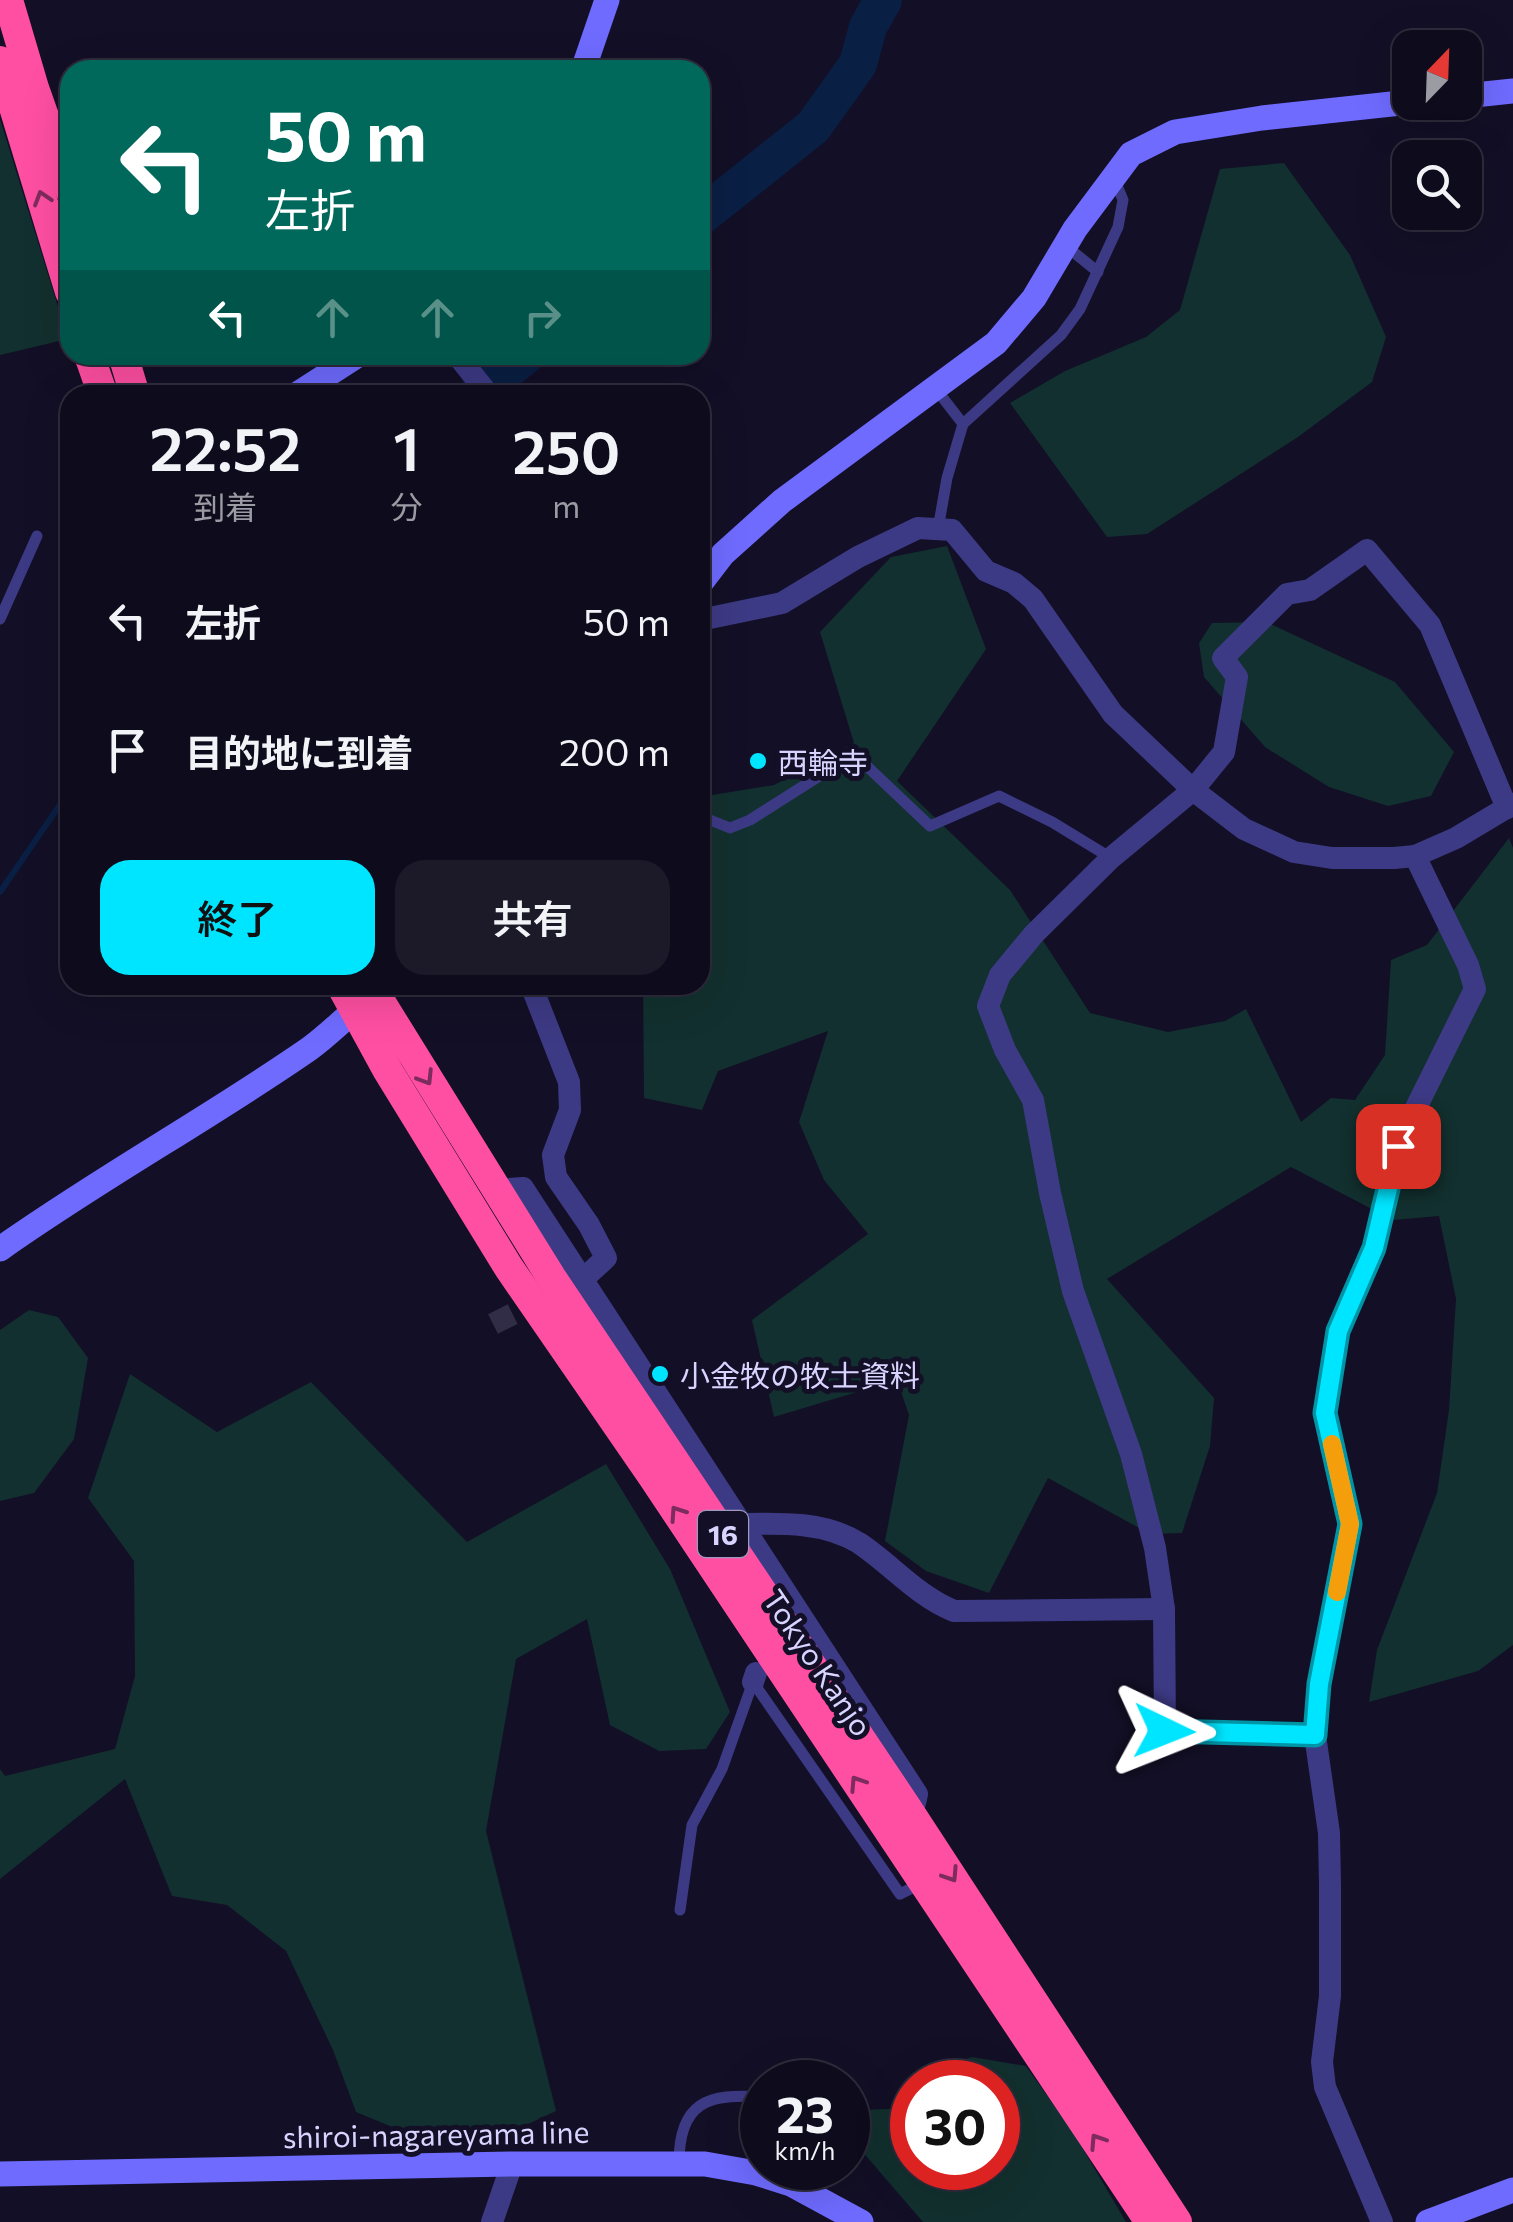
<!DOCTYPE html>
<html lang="ja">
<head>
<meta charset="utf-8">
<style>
	:root { --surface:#0e0b1c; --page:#1c1929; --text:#f1f3f6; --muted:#9b9ba3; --line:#2e2b3b; --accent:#00e5ff }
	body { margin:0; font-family:Commissioner,"Noto Sans JP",sans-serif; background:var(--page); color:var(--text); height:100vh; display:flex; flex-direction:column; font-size:38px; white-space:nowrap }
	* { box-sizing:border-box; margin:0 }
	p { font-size:32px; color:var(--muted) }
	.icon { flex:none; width:55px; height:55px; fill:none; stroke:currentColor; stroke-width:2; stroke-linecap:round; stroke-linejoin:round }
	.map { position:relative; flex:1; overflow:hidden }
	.drawer { position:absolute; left:60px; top:385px; width:650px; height:610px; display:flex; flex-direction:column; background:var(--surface); border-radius:30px; box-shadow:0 10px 40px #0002,0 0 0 2px var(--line) }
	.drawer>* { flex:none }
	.banner { position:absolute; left:60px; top:60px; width:650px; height:305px; border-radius:30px; box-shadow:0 10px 40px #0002,0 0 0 2px var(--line); background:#00695c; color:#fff; overflow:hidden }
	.needle { width:65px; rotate:23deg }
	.controls { position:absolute; left:1392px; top:30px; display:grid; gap:20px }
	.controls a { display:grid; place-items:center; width:90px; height:90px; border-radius:20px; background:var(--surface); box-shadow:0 10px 40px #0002,0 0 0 2px var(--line); font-size:50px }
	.speed { position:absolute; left:740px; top:2060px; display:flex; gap:20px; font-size:50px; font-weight:700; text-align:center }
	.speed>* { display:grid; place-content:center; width:130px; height:130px; border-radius:50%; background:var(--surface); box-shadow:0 10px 40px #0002,0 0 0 2px var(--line); line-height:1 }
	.speed small { font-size:25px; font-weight:400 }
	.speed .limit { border:15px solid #d22; background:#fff; color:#111 }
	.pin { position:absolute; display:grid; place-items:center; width:85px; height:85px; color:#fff; margin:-42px; border-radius:20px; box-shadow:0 5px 15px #0006 }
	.me { position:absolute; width:110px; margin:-55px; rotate:92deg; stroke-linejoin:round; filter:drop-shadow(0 0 8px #0008) }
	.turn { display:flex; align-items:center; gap:35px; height:210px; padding:0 40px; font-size:45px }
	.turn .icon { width:130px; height:130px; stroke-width:2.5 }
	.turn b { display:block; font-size:70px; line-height:85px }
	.lanes { display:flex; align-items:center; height:95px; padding:0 40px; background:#0003; justify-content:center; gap:50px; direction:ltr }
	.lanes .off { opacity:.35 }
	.eta { display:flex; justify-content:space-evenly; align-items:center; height:170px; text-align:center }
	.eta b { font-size:60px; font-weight:600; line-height:70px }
	.button { display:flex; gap:20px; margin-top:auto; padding:20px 40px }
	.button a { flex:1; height:115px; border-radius:30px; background:var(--accent); color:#111; font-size:40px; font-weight:600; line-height:115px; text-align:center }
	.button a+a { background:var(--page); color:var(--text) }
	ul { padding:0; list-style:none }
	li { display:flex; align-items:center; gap:30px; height:130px; padding:0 40px }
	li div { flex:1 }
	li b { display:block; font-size:38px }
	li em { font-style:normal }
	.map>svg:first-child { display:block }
	.green { fill:#12302f }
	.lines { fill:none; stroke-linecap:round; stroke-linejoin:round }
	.stream { stroke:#0a1f44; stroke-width:6 }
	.river { stroke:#0a1f44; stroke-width:38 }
	.street-tunnel { stroke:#312d47; stroke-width:22; stroke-dasharray:22 11; stroke-linecap:butt }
	.lane { stroke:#3d3a85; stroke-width:11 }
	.street { stroke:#3d3a85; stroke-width:22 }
	.secondary { stroke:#6f6bff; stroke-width:25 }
	.highway { stroke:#ff4fa3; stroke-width:30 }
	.oneway { stroke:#7d2c5e }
	.route-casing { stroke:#0095a6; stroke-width:25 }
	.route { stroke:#00e5ff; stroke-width:18 }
	.slow { stroke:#f59e0b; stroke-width:18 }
	.poi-dot { fill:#00e5ff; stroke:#130f26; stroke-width:4 }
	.labels { text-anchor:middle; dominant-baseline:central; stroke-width:10; stroke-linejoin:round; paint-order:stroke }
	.shield { fill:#130f26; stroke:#9e99be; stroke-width:2.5 }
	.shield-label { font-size:28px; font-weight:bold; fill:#d9d4ff }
	.poi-label { font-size:30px; fill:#d9d4ff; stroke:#130f26; text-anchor:start }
	.street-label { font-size:30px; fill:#d9d4ff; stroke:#130f26 }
</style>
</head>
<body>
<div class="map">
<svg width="1513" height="2222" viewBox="0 0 1513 2222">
	<rect width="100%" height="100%" fill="#130f26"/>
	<g class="green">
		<polygon points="0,119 68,339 0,355"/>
		<polygon points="1284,163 1350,255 1386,337 1372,382 1298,437 1147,534 1107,537 1010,403 1065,371 1146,337 1180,310 1220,169"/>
		<polygon points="947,546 986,649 897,781 1010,890 1090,1013 1168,1032 1225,1021 1246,1009 1301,1122 1331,1098 1355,1100 1385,1055 1391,960 1427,945 1509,838 1513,848 1513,1645 1478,1671 1369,1702 1377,1650 1437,1493 1449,1410 1456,1299 1439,1216 1393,1220 1291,1167 1107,1279 1214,1398 1210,1446 1182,1533 1150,1534 1048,1478 989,1593 926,1571 885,1541 909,1415 897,1380 774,1417 752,1320 868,1234 824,1180 799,1122 828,1031 718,1071 702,1110 644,1098 643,985 700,985 700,797 774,785 854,743 820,632 891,557"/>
		<polygon points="1266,622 1395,682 1454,752 1431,796 1388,806 1329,787 1265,747 1204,677 1199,643 1212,623"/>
		<polygon points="29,1310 58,1317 88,1358 74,1439 34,1493 0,1501 0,1330"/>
		<polygon points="130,1374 217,1432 311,1382 467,1542 606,1464 670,1569 730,1712 706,1749 659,1751 610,1725 587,1619 516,1659 486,1831 556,2111 496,2139 414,2136 356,2112 333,2050 286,1951 227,1905 172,1896 125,1779 0,1879 0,1769 5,1776 115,1749 135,1676 134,1561 88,1498"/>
		<polygon points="972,2057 1026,2066 1073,2132 1126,2222 923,2222 848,2135 848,2117 860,2110 912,2108 912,2168 998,2168 998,2082 917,2082 917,2077"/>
	</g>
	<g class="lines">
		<polyline class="stream" points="0,892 70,790"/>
		<g class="river">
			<polyline points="700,217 813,127 858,64 868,27 883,0"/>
			<polyline points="476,395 526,355"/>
		</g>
		<polyline class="street-tunnel" points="493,1324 547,1297"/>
		<g class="lane">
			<polyline points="1066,246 1098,272"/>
			<polyline points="936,389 963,424"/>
			<polyline points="938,529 947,478 963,424 1061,335 1080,309 1118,227 1123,200 1114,178"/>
			<polyline points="0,619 37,536"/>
			<polyline points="700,816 730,828 750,820 854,754 930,826 999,796 1052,822 1111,858"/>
			<polyline points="680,1910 692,1825 722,1769 753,1682 900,1894 922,1883"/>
			<path d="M 679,2163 C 679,2102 708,2093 762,2097"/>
		</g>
		<g class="street">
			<polyline points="457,355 489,395"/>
			<polyline points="700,620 782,603 858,557 918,528 952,530 986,571 1014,583 1033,599 1113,714 1193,790 1244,829 1294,852 1332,858 1394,858 1415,856 1456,838 1513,804"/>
			<polyline points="531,985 569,1082 570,1110 553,1155 556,1177 589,1225 606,1258 582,1280"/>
			<polyline points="495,1190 523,1188 917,1794 915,1803 907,1808"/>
			<path d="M 744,1524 C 783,1523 825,1522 859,1543 C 892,1565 917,1596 954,1611 L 1164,1609"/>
			<polyline points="753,1682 756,1673"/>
			<polyline points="1315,1735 1165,1731 1164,1609 1155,1548 1131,1454 1073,1291 1050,1193 1033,1100 1005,1050 988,1006 1000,975 1034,934 1111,858 1193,790 1224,752 1237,677 1223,658 1287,594 1310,590 1367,550 1430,625 1507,808"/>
			<polyline points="492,2222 512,2164"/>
			<polyline points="1382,2222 1325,2087 1322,2062 1330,1996 1330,1885 1329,1833 1315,1735 1319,1684 1351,1524 1325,1413 1338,1331 1374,1248 1397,1146 1475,989 1468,965 1415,856"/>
		</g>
		<g class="secondary">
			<polyline points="583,70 607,0"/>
			<polyline points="1465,96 1513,91"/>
			<polyline points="296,395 358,355"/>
			<polyline points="700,584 723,554 782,501 996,343 1034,298 1075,229 1131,154 1175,132 1262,118 1410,102"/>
			<path d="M 0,1249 C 100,1178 208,1119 309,1049 C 330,1034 347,1015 368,1000"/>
			<polyline points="0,2174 512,2164 705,2164 756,2173 791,2184 861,2222"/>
			<polyline points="1428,2222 1513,2190"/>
		</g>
		<g class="highway">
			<polyline points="8,0 34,88 70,190"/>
			<polyline points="0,61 70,292"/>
			<polyline points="89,355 103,395"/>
			<polyline points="123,355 135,395"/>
			<polyline points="341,985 388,1071 509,1268 653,1477 1150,2222"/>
			<polyline points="370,985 551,1277 907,1808 1177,2222"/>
		</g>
	</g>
	<defs><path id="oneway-chevron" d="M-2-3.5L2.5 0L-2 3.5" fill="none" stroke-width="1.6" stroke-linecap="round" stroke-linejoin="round" transform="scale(2.5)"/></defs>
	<g class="oneway">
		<use href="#oneway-chevron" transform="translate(42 198) rotate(-107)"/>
		<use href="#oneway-chevron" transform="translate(426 1078) rotate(58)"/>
		<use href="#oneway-chevron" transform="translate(677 1513) rotate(-124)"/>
		<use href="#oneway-chevron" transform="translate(857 1783) rotate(-123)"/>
		<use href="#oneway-chevron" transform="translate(951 1875) rotate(57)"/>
		<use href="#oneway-chevron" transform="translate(1097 2141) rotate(-123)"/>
	</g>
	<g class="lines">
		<defs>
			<polyline id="route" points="1164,1731 1315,1735 1319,1684 1350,1524 1325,1413 1338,1331 1374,1248 1398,1146"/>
		</defs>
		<use href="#route" class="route-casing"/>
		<use href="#route" class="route"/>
		<polyline class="slow" points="1332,1444 1350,1524 1337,1592"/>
	</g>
	<g class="poi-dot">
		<circle cx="758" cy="761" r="10"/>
		<circle cx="660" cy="1374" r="10"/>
	</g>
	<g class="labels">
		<rect class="shield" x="698" y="1511" width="50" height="46" rx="8"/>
		<g class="shield-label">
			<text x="723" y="1534">16</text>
		</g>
		<g class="poi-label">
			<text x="778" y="761">西輪寺</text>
			<text x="680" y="1374">小金牧の牧士資料</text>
		</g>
		<g class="street-label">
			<text transform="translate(819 1662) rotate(56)">Tokyo Kanjo</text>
			<text transform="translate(436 2133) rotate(-1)">shiroi-nagareyama line</text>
		</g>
	</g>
</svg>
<div class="controls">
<a><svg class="needle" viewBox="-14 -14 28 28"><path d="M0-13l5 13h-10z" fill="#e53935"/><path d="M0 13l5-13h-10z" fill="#9b9ba3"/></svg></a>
<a><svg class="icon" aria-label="search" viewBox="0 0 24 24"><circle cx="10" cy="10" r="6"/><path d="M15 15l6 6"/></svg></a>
</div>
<div class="speed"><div>23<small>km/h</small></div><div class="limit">30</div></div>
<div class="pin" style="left:1398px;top:1146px;background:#d93025"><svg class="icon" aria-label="arrive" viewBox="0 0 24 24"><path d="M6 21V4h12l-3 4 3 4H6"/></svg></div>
<svg class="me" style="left:1164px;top:1731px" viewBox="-20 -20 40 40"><path d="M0-17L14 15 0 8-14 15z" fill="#00e5ff" stroke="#fff" stroke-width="4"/></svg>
<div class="banner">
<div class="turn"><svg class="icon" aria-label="left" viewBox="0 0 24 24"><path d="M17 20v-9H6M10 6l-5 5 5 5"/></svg><div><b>50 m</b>左折</div></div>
<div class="lanes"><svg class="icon" aria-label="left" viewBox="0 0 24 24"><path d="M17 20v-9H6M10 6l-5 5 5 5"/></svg><svg class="icon off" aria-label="ahead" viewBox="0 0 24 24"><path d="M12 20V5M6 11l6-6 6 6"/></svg><svg class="icon off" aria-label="ahead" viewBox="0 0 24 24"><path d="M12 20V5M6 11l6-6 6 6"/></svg><svg class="icon off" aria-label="right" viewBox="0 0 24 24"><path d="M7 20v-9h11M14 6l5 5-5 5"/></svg></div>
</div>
<section class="drawer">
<div class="eta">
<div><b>22:52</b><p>到着</p></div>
<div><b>1</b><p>分</p></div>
<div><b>250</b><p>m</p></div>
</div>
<ul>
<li><svg class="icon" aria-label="left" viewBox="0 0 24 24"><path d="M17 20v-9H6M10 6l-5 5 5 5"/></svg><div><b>左折</b></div><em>50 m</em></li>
<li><svg class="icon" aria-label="arrive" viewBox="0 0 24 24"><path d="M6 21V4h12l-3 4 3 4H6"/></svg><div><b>目的地に到着</b></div><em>200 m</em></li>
</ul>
<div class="button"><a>終了</a><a>共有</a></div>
</section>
</div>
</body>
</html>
